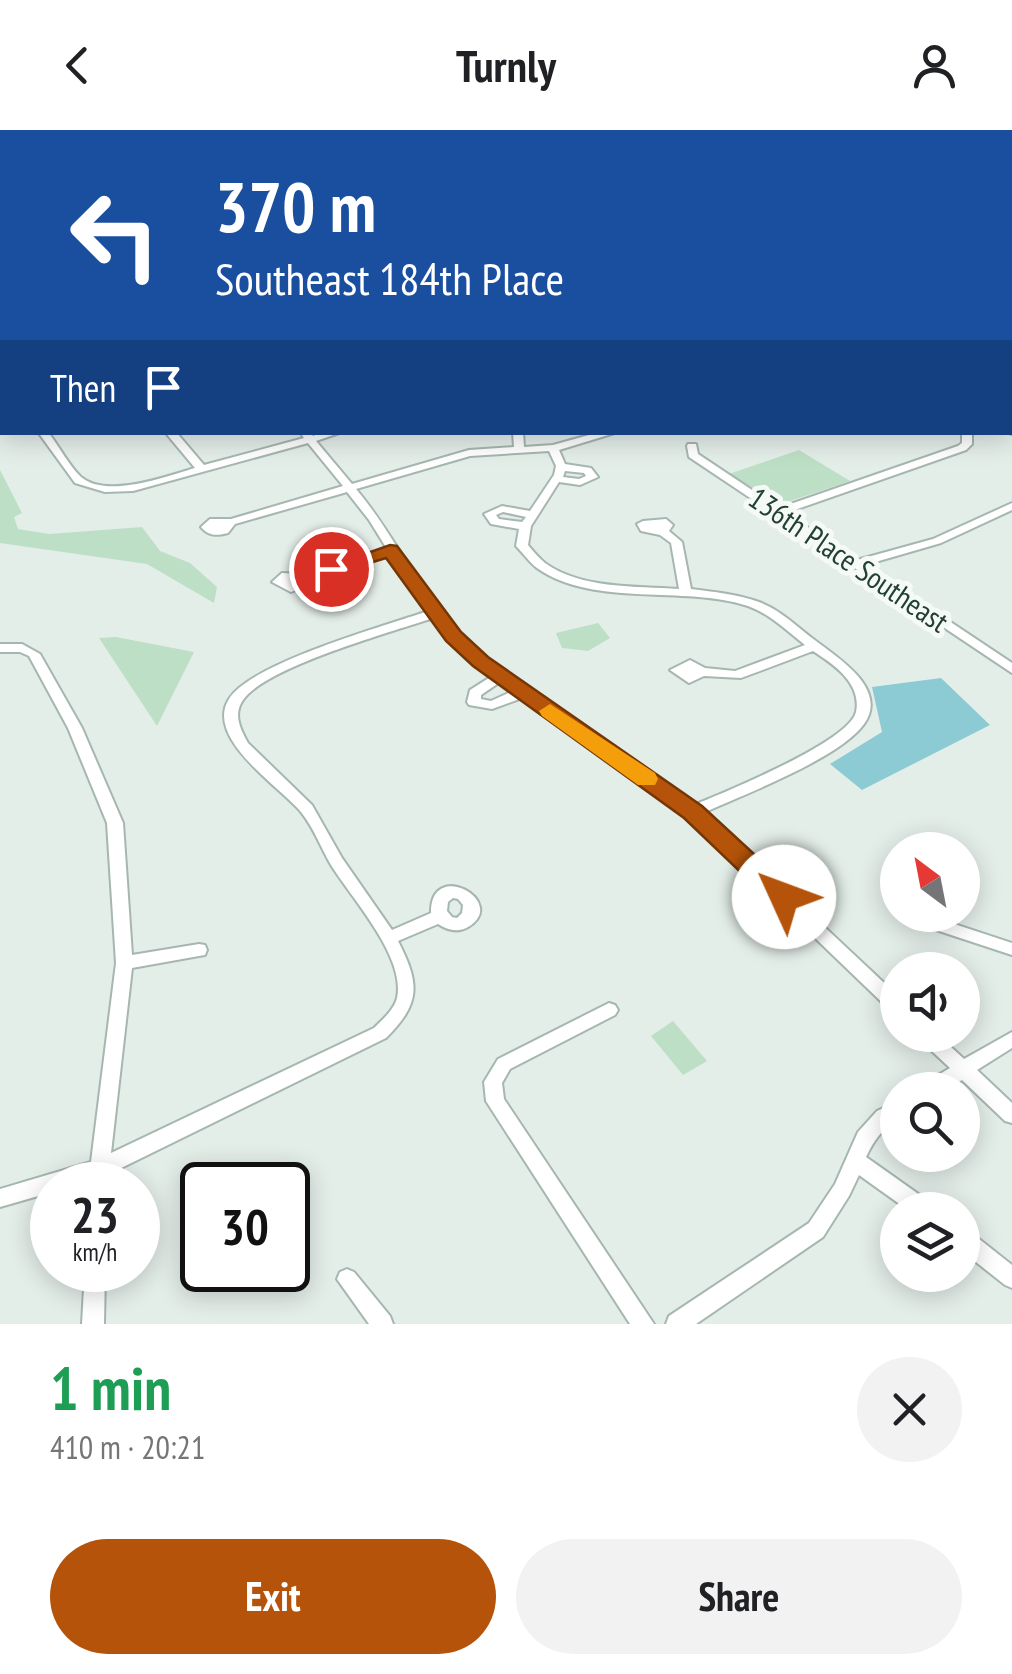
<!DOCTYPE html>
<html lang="en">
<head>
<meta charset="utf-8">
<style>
	:root { --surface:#fff; --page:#f2f2f2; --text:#202124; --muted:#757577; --accent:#b45309 }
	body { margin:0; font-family:"PT Sans Narrow",sans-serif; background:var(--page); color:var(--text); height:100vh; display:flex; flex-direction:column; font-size:38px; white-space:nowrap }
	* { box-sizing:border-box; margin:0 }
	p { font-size:32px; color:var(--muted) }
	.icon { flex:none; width:55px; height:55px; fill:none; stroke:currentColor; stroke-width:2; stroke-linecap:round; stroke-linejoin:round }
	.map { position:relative; height:1194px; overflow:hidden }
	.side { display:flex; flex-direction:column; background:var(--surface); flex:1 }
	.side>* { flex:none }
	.hud { position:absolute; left:0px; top:0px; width:1012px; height:305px; box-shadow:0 5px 25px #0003; background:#1a4fa0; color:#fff; overflow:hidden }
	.needle { width:65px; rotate:328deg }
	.fabs { position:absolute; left:880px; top:702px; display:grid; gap:20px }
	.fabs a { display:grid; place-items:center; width:100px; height:100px; border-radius:50%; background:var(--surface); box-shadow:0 5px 25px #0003; font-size:50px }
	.speed { position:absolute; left:30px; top:1032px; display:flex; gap:20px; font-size:50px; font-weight:700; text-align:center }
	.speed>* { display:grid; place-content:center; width:130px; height:130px; border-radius:50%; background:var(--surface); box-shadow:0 5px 25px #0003; line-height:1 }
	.speed small { font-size:25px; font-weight:400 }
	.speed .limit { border:5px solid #111; border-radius:15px; background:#fff; color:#111 }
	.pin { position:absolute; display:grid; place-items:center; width:85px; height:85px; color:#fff; margin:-42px; border:5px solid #fff; border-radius:50%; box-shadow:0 2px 10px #0007 }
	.me { position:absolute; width:110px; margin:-55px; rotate:313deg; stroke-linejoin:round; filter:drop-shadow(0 0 8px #0008) }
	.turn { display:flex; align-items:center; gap:35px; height:210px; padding:0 50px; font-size:45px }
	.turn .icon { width:130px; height:130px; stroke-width:2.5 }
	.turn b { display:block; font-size:70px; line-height:85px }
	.then { display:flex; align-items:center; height:95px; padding:0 50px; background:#0003; gap:20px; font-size:38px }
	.round { display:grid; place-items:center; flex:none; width:105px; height:105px; border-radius:52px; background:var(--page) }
	.summary { display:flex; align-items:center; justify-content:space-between; height:170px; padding:0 50px }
	h1 { font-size:60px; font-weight:800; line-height:75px; color:#1e9e55 }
	.primary-button { display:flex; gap:20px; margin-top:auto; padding:20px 50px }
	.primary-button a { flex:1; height:115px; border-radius:60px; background:var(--accent); color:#fff; font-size:40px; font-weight:800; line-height:115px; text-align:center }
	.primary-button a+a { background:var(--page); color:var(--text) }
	header { display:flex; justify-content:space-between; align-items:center; height:130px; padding:0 50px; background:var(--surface); font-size:45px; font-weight:800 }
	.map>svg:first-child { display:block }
	.green { fill:#bddfc5 }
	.water { fill:#8ccbd3 }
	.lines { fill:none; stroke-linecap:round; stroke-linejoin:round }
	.stream { stroke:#8ccbd3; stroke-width:2.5 }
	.minor-casing { stroke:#a6b6b0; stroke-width:4 }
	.major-casing { stroke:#c1cac7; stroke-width:3 }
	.minor { fill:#fff; fill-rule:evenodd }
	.major { fill:#69a492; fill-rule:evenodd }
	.route { fill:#b45309; stroke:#753606; stroke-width:2.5 }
	.slow { fill:#f59e0b }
	.labels { text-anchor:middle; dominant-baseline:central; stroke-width:10; stroke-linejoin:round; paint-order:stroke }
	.street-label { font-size:30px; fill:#234037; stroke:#f5faf7 }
</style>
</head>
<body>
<header><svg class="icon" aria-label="back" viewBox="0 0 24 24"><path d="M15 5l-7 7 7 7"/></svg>Turnly<svg class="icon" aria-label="person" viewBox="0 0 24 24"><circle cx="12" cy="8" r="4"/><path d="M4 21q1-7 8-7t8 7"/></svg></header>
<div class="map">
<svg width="1012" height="1194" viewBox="0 0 1012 1194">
	<rect width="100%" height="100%" fill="#e4eee9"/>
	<g class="green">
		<polygon points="799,320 850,351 781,374 729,344"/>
		<polygon points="0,340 22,383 14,387 18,399 49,404 142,397 160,421 190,433 217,457 214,473 147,434 0,413"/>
		<polygon points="598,493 610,508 588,521 562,518 556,503"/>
		<polygon points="116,507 194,522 157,596 99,508"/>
		<polygon points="673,891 707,931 683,945 651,906"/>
	</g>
	<polygon class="water" points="941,548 990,595 862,660 830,634 882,602 872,557"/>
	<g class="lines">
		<g class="stream">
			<polyline points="92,1 96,2"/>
			<polyline points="22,2 46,0"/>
		</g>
		<defs>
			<g id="minor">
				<polygon points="10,0 16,0 17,2 11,2"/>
				<polygon points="1010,9 1012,10 1012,14 1010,13"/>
				<polygon points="1010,47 1012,48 1012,52 1010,51"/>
				<rect x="0" y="76" width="2" height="4"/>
				<rect x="0" y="96" width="2" height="5"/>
				<rect x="1010" y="115" width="2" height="5"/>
				<polygon points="1010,249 1012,250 1012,256 1010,255"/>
				<polygon points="1010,298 1012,298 1012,304 1006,302 1010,302"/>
				<path d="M 38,302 L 48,302 C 59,316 69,336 81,347 C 107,369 167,346 195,338 L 165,302 L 176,302 L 204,335 L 304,308 L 300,302 L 310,302 L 313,306 L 324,302 L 342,302 L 316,311 L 352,354 L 469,320 L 514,317 L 513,302 L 523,302 L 524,317 L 553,315 L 600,302 L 618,302 L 559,320 L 565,334 L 591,338 L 598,347 L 580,355 L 559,352 L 531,396 L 528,415 C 533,421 539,428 545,433 C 581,459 636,456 679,459 L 671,413 L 660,405 L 641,401 L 637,394 L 643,391 L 666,389 L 673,395 L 669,401 L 682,412 L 691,459 C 714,462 737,464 759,472 C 781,480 797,497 816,511 C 838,528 889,559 864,594 C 840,628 743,665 703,683 L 898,866 L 898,884 L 892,882 L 688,686 L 522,568 L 492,579 L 469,575 L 467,572 L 470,560 L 492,546 L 475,535 L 433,488 C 392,502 265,537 243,570 C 233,584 240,599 248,613 L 312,675 L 342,728 L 392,800 L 431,783 C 430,727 510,772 468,797 C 458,803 447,800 438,794 L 398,811 C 420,854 421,873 386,908 L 109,1044 L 108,1055 L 88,1055 L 89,1051 L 75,1055 L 52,1055 L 52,1062 L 0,1077 L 0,1059 L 91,1032 L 116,833 L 107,693 L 68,598 L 29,526 L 20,522 L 0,522 L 0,514 L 22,514 L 40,524 L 82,598 L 123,693 L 132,825 L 199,814 L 205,815 L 207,820 L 205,825 L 199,826 L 132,838 L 111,1023 L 374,898 C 382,890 394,880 397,868 C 406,827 352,769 331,735 C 321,718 314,698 301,682 C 280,657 204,608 229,569 C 251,533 385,496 428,481 L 391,425 L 308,450 L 306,456 L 291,462 L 272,452 L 282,443 L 302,444 L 387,419 L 369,390 L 347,362 L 235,394 L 228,403 C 217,406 208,406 201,397 L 210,389 L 231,389 L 343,356 L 308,313 L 133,361 L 105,362 L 75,353 ZM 549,321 L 556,336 L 554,345 L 530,381 L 502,376 L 484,384 L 491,394 L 519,399 L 516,416 C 523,423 530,433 537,438 C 593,478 685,455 748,476 C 770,484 787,501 805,515 L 735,541 L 705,538 L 690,530 L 670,540 L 689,553 L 704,546 L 741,548 L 813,521 C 833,534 862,553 856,582 C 849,612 725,662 694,675 L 485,529 C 460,505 438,479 419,451 C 398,420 380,387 356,359 L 470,326 ZM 565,341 L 584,343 L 586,346 L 579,349 L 563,347 ZM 503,382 L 526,387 L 522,392 L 499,389 L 496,385 ZM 500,552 L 513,561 L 491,571 L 481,569 L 481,565 ZM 453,768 L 458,769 L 463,775 L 462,783 L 457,788 L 452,787 L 447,781 L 448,772 Z"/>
				<polygon points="962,302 972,302 972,314 966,320 786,383 857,430 933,409 1012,373 1012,380 941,413 865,435 1012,533 1012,543 689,327 687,316 688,314 696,314 698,324 779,378 958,316 962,313"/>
				<polygon points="916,785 936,785 942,790 1012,813 1012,825 930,798"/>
				<polygon points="609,873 615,875 618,880 615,885 510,939 502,953 504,969 654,1194 630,1194 486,971 484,952 498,929"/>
				<polygon points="1012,902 1012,918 977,940 1012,973 1012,993 1005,991 962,950 946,960 921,960 923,954 950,938 920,910 917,905 938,905 964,929"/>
				<path d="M 898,971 L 898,989 C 883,997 873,1012 866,1027 L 931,1073 L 934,1080 L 908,1080 L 859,1045 L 849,1066 L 823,1107 L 696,1194 L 666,1194 L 669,1186 L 809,1093 L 835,1054 L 858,1002 L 877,981 Z"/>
				<polygon points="962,1098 969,1101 1012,1135 1012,1158 1005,1155 962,1121"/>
				<polygon points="347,1139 354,1142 390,1186 393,1194 369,1194 337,1149 340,1142"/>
				<polygon points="85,1140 105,1140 104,1194 82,1194"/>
			</g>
			<g id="major">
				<polygon points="536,0 547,0 549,2 540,2"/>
				<rect x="0" y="10" width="2" height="5"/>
				<rect x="1010" y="212" width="2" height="7"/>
			</g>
		</defs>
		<use href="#minor" class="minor-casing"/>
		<use href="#major" class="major-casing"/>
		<use href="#minor" class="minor"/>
		<use href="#major" class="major"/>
	</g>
	<polygon class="route" points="390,415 397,416 461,502 488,527 702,676 793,760 797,767 793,774 774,774 684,688 473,536 446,511 386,428 331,445 322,439"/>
	<polygon class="slow" points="550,574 655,643 658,649 655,655 638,655 542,586 539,581"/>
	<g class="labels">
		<g class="street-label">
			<text transform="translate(849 429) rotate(34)">136th Place Southeast</text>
		</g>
	</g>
</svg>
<div class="fabs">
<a><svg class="needle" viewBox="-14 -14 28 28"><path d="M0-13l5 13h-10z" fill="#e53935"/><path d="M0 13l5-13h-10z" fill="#757577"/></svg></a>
<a><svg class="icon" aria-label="sound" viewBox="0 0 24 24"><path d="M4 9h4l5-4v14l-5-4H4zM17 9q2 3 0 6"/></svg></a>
<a><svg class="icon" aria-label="search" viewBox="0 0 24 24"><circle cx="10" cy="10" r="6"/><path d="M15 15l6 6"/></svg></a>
<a><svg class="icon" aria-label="layers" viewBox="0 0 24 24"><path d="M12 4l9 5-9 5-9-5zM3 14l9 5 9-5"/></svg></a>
</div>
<div class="speed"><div>23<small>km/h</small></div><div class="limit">30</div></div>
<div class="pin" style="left:331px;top:439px;background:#d93025"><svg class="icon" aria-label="arrive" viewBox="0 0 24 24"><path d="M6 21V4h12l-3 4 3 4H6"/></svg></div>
<svg class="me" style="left:784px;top:767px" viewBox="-20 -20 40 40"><circle r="19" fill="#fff"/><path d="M0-13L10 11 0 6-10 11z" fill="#b45309"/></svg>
<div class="hud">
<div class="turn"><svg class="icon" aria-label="left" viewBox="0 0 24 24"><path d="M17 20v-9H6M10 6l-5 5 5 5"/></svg><div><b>370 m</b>Southeast 184th Place</div></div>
<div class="then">Then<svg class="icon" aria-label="arrive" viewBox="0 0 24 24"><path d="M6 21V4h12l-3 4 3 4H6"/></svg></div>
</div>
</div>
<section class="side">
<div class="summary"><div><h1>1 min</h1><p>410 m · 20:21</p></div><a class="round"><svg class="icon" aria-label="close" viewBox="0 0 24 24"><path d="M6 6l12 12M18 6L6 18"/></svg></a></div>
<div class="primary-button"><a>Exit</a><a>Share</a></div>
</section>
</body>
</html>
